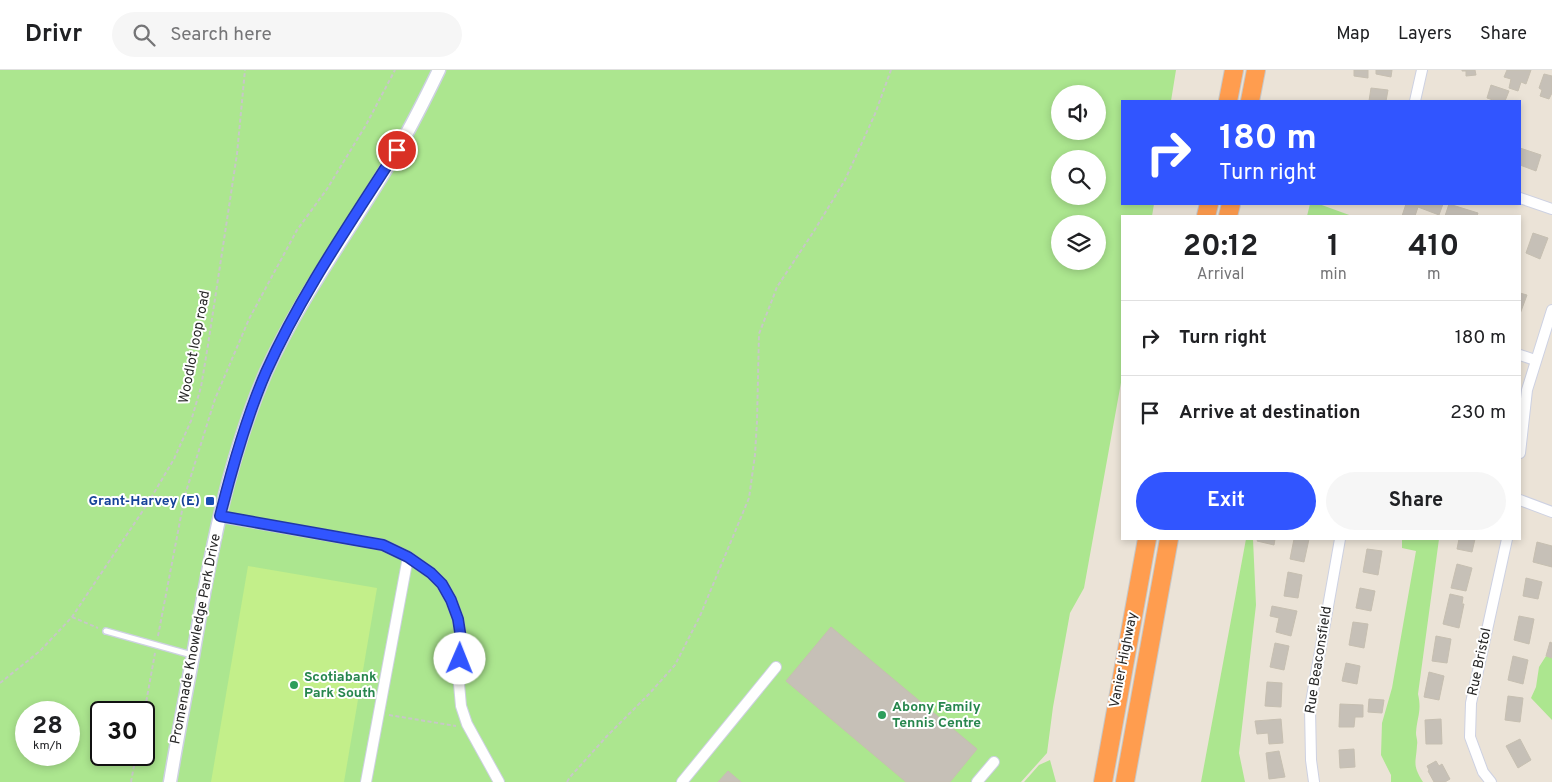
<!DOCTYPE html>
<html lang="en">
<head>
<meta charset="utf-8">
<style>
	:root { --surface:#fff; --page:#f6f6f6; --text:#202124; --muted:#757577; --line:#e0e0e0; --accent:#3155ff }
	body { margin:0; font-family:Overpass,sans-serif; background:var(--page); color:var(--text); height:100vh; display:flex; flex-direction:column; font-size:19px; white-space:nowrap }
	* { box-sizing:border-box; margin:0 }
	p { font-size:16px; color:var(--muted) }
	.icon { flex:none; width:28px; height:28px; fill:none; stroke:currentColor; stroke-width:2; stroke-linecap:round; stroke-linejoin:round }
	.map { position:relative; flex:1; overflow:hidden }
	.details { position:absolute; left:1121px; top:145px; width:400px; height:325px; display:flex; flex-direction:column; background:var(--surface); border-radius:0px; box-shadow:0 2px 8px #0003 }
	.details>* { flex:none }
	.hud { position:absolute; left:1121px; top:30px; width:400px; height:105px; border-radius:0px; box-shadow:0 2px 8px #0003; background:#3155ff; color:#fff; overflow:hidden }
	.controls { position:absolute; left:1051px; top:15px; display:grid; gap:10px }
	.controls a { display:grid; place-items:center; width:55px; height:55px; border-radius:50%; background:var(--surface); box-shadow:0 2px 8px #0003; font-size:25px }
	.speed { position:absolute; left:15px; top:631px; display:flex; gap:10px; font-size:25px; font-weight:700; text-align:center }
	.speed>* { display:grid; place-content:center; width:65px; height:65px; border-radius:50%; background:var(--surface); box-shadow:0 2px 8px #0003; line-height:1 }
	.speed small { font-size:12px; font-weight:400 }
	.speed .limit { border:2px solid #111; border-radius:8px; background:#fff; color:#111 }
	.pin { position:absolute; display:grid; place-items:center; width:42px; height:42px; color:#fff; margin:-21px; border:2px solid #fff; border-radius:50%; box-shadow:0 1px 5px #0007 }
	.me { position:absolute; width:55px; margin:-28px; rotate:1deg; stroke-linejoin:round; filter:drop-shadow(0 0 4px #0008) }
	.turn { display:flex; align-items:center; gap:18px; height:105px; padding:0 15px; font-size:22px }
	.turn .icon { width:65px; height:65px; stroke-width:2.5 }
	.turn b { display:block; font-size:35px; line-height:42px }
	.eta { display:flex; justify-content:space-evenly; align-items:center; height:85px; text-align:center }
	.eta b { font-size:30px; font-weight:700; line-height:35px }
	.action { display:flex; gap:10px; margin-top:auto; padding:10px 15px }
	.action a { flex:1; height:58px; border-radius:30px; background:var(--accent); color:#fff; font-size:20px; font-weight:700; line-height:58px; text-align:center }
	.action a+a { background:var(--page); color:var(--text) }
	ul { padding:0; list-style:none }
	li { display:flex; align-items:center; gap:15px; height:75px; padding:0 15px; border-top:1px solid var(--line) }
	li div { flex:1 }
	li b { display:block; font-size:19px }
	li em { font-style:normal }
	header { display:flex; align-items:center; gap:30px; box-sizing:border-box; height:70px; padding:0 25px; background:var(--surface); border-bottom:1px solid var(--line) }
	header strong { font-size:24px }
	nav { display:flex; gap:28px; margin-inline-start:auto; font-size:18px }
	.search { width:350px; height:45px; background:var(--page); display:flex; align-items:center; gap:12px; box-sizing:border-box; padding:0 18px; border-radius:28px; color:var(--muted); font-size:19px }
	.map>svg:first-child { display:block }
	.green { fill:#ace68f; fill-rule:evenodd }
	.pitch { fill:#c3ef8a }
	.building { fill:#c6c0b7; stroke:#c6bfb1 }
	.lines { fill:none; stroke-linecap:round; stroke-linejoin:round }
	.service-casing { stroke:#cdd1e2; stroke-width:8 }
	.minor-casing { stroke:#cdd1e2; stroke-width:12 }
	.tertiary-casing { stroke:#cdd1e2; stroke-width:15 }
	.motorway-casing { stroke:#c7c7c7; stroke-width:20 }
	.path { stroke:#c7c7c7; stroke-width:2; stroke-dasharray:4 2.5; stroke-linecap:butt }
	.service { stroke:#fff; stroke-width:5 }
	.minor { stroke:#fff; stroke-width:10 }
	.tertiary { stroke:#fff; stroke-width:12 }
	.motorway { stroke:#ff9d4f; stroke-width:18 }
	.route-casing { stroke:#2037a6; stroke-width:12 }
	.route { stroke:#3155ff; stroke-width:9 }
	.transit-dot { fill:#1a4fb4; stroke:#fff; stroke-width:2 }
	.leisure-dot { fill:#2e9e5b; stroke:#fff; stroke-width:2 }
	.labels { text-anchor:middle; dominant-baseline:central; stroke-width:4; stroke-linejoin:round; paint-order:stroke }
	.street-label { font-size:14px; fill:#272727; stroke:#fff }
	.transit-label { font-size:14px; font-weight:bold; fill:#164399; stroke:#fff; text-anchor:end }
	.leisure-label { font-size:14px; font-weight:bold; fill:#27864d; stroke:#fff; text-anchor:start }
</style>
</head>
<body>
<header>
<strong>Drivr</strong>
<div class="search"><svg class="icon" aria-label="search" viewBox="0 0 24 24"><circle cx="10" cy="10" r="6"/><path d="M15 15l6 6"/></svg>Search here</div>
<nav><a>Map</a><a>Layers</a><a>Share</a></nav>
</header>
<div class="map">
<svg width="1552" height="712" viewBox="0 0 1552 712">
	<rect width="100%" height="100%" fill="#ebe3d7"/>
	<g class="green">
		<path d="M 0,0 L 1176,0 L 1171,31 L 1122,31 L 1122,134 L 1154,134 L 1152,146 L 1122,146 L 1122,307 L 1084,518 L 1070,543 L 1053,637 L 1047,683 L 1021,712 L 0,712 ZM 1060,24 L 1098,24 L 1098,61 L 1060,61 ZM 1060,89 L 1098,89 L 1098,126 L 1060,126 ZM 1060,154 L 1098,154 L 1098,191 L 1060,191 ZM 26,642 L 69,642 L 69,685 L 26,685 ZM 101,642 L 144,642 L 144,685 L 101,685 Z"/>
		<polygon points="1310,134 1319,134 1352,146 1307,146"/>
		<polygon points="1246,469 1253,469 1256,535 1239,683 1245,712 1201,712"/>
		<path d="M 1402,469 L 1439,469 L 1418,624 C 1422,641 1417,647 1416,663 C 1416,667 1418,671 1417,675 C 1416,694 1412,694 1423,712 L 1391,712 L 1391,705 L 1381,685 L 1382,653 L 1392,618 L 1416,481 L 1402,478 Z"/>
		<polygon points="1546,586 1552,588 1552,650 1531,628 1536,617 1539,597"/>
		<polygon points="1050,690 1056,712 1024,712 1039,695"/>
	</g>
	<polygon class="pitch" points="248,496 377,518 344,712 211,712"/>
	<g class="building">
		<polygon points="1354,0 1368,0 1368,8 1354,6"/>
		<polygon points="1376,0 1392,0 1391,7 1376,4"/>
		<polygon points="1462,0 1475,0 1476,5 1466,6 1466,1 1462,1"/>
		<polygon points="1507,0 1531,0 1526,14 1521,12 1518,21 1509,18 1511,9 1504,7"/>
		<polygon points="1544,4 1552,6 1552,23 1549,29 1540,26 1542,20 1539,18"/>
		<polygon points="1491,15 1509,21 1505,31 1496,31 1487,28"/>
		<polygon points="1371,18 1388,20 1386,31 1369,31"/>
		<polygon points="1520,78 1541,85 1536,101 1520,95"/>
		<polygon points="1406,134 1443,134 1439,145 1418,137 1415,146 1402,146"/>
		<polygon points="1449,134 1478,143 1477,146 1445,146"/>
		<polygon points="1533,163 1548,168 1540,189 1526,183"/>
		<polygon points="1520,223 1527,225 1520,244"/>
		<polygon points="1258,469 1275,469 1274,475 1257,471"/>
		<polygon points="1294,469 1309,469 1304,492 1290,489"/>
		<polygon points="1459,469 1475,469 1472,482 1457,479"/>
		<polygon points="1537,472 1552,476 1552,497 1533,492"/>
		<polygon points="1367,479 1382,481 1378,505 1363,502"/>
		<polygon points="1457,494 1472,498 1466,521 1451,518"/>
		<polygon points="1288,502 1302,505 1298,528 1284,526"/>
		<polygon points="1526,508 1542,512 1538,529 1523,526"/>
		<polygon points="1360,518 1375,521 1371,541 1356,538"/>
		<polygon points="1450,524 1463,527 1462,534 1464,534 1459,558 1443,554"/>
		<polygon points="1272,536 1297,541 1291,566 1276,562 1279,548 1270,546"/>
		<polygon points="1519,546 1534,549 1529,574 1514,570"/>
		<polygon points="1353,552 1368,554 1364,578 1349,575"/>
		<polygon points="831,557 977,679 950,712 906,712 786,611"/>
		<polygon points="1436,566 1451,569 1447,593 1432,591"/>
		<polygon points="1550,572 1552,573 1552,588 1546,586"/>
		<polygon points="1275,573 1289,576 1284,600 1270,597"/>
		<polygon points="1513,586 1528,590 1523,614 1508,610"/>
		<polygon points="1346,593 1360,596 1357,614 1342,611"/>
		<polygon points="1429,602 1444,606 1439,630 1424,627"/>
		<polygon points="1267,612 1282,613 1281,637 1265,636"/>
		<polygon points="1508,626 1523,628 1520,652 1505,650"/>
		<polygon points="1369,629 1384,630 1382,643 1368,642"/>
		<polygon points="1340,634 1363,635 1363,647 1355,647 1354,657 1339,657"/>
		<polygon points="1281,649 1283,673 1269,674 1268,663 1257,664 1255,651"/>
		<polygon points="1441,649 1442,674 1426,674 1425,650"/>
		<polygon points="1520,669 1531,690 1518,698 1506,676"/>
		<polygon points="1354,679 1355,697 1340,698 1339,680"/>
		<polygon points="1279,681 1285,707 1269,709 1266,683"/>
		<polygon points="1436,691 1439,696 1442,694 1450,709 1445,712 1434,712 1428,701 1429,700 1427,696"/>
		<polygon points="728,701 741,712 718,712"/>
	</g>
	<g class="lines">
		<defs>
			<polyline id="service" points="106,561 192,585"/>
			<g id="minor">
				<polyline points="1415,31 1422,0"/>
				<polyline points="1520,128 1552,139"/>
				<polyline points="1520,285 1535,290"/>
				<polyline points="1520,383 1527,320 1552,240"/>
				<polyline points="1520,430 1552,442"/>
				<polyline points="220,447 383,475 408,487 431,503 442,514 451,530 458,549 462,575 458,603 461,636 467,654 499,712"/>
				<polyline points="366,712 408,487"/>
				<polyline points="682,712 776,597"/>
				<polyline points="977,712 994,692"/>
				<polyline points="1314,712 1311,690 1310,638 1340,469"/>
				<polyline points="1491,712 1483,702 1470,667 1471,633 1507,469"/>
			</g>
			<path id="tertiary" d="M 170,712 C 177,670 185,628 193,586 C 209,490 227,392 266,302 C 302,223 355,154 398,79 C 413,53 426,27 439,0"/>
			<g id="motorway">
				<polyline points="1228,31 1234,0"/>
				<polyline points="1250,31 1256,0"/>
				<polyline points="1206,146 1209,134"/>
				<polyline points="1228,146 1231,134"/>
				<polyline points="1103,712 1147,469"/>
				<polyline points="1125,712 1169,469"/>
			</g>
		</defs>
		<use href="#service" class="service-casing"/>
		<use href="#minor" class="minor-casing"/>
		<use href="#tertiary" class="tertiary-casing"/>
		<use href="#motorway" class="motorway-casing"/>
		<g class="path">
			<polyline points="72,547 98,558"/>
			<polyline points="158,566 185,425 215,329 249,249 297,160 327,119 366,55 395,0"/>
			<polyline points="0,613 40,581 72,547 148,433 174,389 191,351 201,317 208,275 237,84 245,0"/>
			<polyline points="144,644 155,583"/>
			<polyline points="389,645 456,656"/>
			<polyline points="131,712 136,685"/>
			<polyline points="567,712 570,707 607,666 649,624 675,595 700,546 749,428 755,385 757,351 759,264 777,217 814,161 845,110 875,44 891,0"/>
		</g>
		<use href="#service" class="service"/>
		<use href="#minor" class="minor"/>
		<use href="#tertiary" class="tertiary"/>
		<use href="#motorway" class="motorway"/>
	</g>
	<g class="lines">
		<defs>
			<path id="route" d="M 397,80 C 351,152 301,224 266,302 C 246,348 232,398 220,446 L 383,475 L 408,487 L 431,503 L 442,514 L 451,530 L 458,549 L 462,575 L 460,589"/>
		</defs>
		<use href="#route" class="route-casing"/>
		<use href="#route" class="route"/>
	</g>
	<rect class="transit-dot" x="205" y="426" width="10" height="10" rx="2.5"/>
	<g class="leisure-dot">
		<circle cx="294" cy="615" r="5"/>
		<circle cx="882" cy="645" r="5"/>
	</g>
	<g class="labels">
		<g class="street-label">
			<text transform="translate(195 277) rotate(-79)">Woodlot loop road</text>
			<text transform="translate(196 569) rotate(-79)">Promenade Knowledge Park Drive</text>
			<text transform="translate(1124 590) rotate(-79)">Vanier Highway</text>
			<text transform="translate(1319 590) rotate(-81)">Rue Beaconsfield</text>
			<text transform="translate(1480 592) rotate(-78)">Rue Bristol</text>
		</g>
		<g class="transit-label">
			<text x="200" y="431">Grant-Harvey (E)</text>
		</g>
		<g class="leisure-label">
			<text x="304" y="607">Scotiabank<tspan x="304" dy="16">Park South</tspan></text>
			<text x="892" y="637">Abony Family<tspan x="892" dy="16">Tennis Centre</tspan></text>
		</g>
	</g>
</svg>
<div class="controls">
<a><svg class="icon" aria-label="sound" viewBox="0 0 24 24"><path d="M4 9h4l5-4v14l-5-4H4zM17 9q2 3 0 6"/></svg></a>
<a><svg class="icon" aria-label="search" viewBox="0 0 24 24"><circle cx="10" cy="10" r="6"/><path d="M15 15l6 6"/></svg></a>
<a><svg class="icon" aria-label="layers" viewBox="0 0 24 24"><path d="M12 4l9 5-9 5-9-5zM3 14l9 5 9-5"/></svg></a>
</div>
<div class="speed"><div>28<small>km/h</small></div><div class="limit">30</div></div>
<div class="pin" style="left:397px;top:80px;background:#d93025"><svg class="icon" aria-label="arrive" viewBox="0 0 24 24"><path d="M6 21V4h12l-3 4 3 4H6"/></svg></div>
<svg class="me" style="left:460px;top:589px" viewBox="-20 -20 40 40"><circle r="19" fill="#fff"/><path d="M0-13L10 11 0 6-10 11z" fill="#3155ff"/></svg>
<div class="hud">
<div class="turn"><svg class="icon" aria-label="right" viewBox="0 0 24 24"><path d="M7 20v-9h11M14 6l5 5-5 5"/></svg><div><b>180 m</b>Turn right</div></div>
</div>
<section class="details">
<div class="eta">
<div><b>20:12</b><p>Arrival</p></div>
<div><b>1</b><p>min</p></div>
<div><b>410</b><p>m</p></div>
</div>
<ul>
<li><svg class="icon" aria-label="right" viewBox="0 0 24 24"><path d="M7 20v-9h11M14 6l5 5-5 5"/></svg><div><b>Turn right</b></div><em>180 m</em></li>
<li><svg class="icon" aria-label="arrive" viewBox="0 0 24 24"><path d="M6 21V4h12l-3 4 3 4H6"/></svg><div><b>Arrive at destination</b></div><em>230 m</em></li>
</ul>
<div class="action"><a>Exit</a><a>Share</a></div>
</section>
</div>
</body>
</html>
